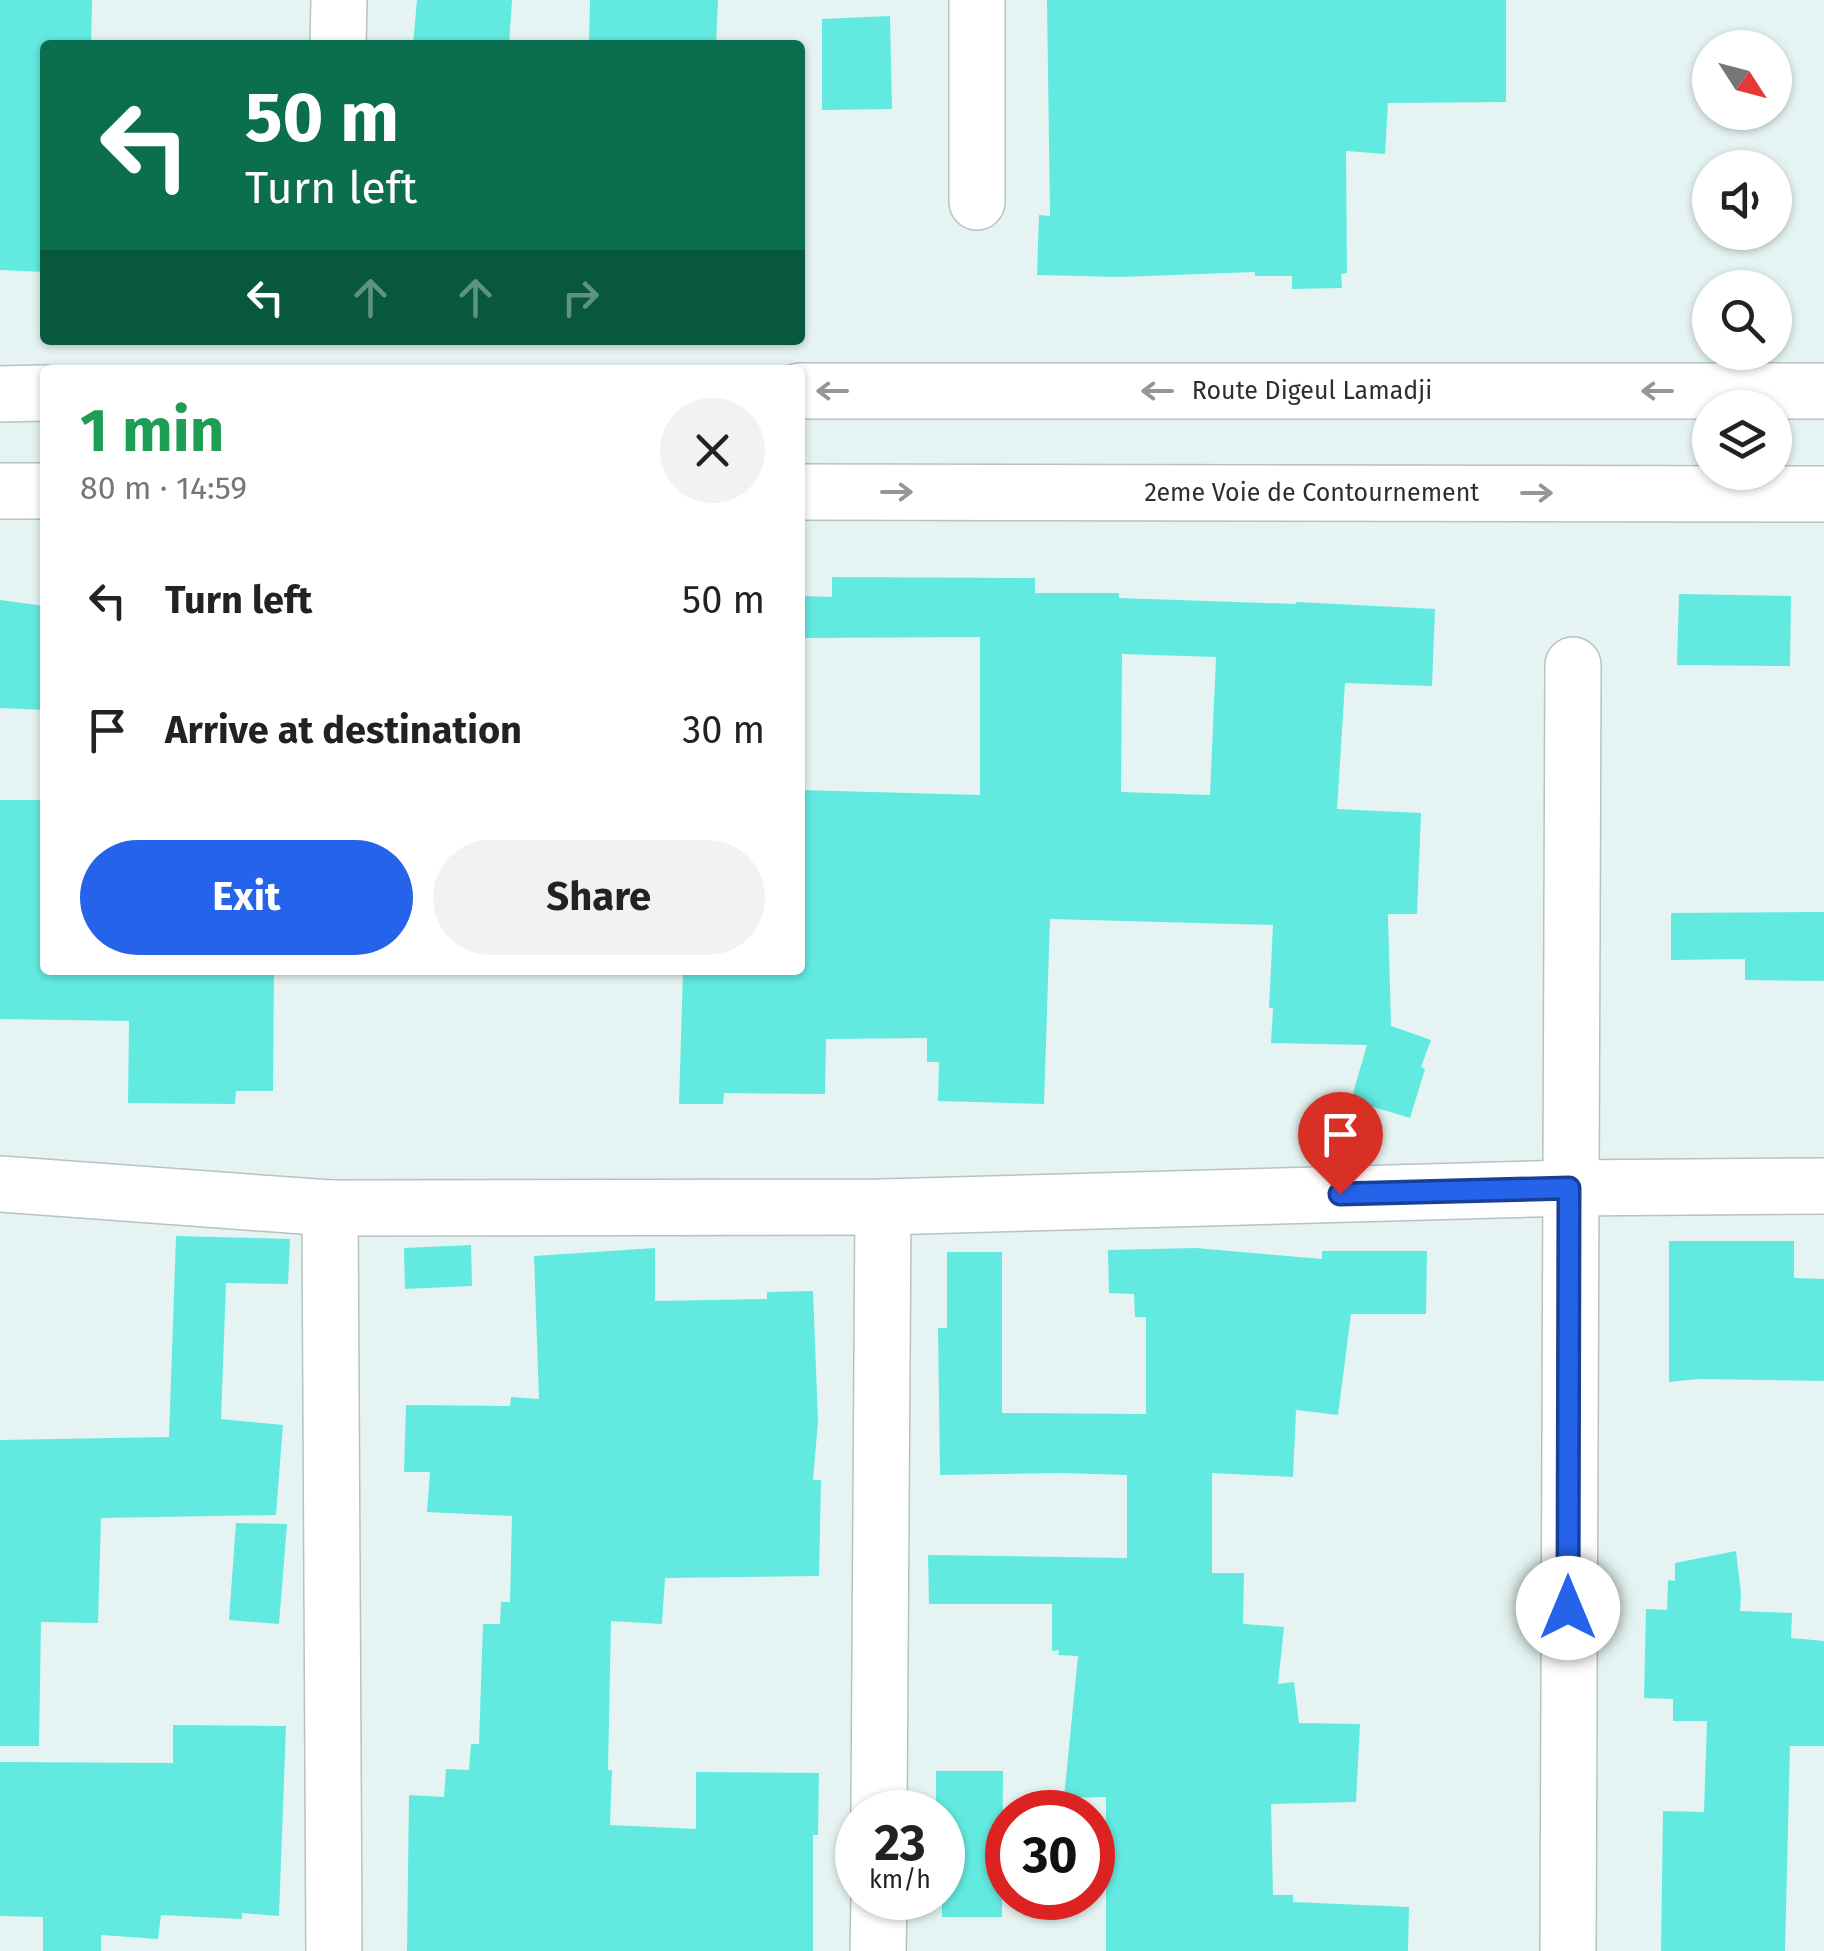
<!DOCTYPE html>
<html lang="en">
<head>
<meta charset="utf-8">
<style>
	:root { --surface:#fff; --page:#f2f2f2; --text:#222; --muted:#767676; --accent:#2563eb }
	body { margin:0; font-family:"Fira Sans",sans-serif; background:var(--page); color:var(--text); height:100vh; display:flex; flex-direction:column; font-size:38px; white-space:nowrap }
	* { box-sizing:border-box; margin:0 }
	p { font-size:32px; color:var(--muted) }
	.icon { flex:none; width:55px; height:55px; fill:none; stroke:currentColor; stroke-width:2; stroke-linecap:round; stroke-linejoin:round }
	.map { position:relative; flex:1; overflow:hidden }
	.panel { position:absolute; left:40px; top:365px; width:765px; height:610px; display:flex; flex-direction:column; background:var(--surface); border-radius:10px; box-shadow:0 2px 8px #0004 }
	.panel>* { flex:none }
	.top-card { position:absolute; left:40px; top:40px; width:765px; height:305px; border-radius:10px; box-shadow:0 2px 8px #0004; background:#0b6e4f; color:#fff; overflow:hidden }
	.needle { width:65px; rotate:126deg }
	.controls { position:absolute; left:1692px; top:30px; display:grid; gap:20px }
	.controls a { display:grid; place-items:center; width:100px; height:100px; border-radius:50%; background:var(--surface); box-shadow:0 2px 8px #0004; font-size:50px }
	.speed { position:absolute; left:835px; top:1790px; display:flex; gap:20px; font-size:50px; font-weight:700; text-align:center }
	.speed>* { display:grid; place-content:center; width:130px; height:130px; border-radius:50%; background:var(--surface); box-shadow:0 2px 8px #0004; line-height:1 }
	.speed small { font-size:25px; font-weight:400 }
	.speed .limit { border:15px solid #d22; background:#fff; color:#111 }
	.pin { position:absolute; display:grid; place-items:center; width:85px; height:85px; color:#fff; margin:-102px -42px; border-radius:50% 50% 50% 0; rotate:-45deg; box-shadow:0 0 10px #0007 }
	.pin .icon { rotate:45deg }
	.me { position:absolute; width:110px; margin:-55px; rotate:0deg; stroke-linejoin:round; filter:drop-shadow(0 0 8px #0008) }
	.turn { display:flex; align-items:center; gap:35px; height:210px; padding:0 40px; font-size:45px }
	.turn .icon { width:130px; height:130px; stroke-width:2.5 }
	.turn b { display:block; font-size:70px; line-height:85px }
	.lanes { display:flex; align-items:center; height:95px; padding:0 40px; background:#0003; justify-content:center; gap:50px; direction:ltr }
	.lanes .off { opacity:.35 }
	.round { display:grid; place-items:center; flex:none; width:105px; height:105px; border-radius:52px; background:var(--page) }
	.headline { display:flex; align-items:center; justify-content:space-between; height:170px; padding:0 40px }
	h1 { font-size:60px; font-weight:700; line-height:75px; color:#1e9e55 }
	.cta { display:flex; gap:20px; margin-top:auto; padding:20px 40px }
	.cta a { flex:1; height:115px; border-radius:60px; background:var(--accent); color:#fff; font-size:40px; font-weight:700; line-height:115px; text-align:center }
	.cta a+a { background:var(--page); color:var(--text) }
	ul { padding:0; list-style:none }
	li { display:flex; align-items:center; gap:30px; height:130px; padding:0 40px }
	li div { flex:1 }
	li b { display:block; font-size:38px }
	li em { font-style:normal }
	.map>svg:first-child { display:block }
	.building { fill:#62eae1; fill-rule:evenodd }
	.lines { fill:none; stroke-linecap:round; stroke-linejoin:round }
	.minor-casing { stroke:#b5c3c1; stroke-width:58 }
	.major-casing { stroke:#b5c3c1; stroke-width:58 }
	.minor { stroke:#fff; stroke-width:55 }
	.major { stroke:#fff; stroke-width:55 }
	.oneway { stroke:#949797 }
	.route-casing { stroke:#184099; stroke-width:25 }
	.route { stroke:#2563eb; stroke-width:18 }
	.labels { text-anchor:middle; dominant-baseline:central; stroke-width:8; stroke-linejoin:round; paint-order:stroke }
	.street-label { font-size:25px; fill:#2a2f2f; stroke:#fff }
</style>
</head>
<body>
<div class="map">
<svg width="1824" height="1951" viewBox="0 0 1824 1951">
	<rect width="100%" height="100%" fill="#e5f4f2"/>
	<g class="building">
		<polygon points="0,0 92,0 91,45 45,45 45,272 0,270"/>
		<polygon points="417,0 512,0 509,45 413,45"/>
		<polygon points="590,0 718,0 716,45 589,45"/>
		<polygon points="1047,0 1506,0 1506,102 1388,103 1385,154 1346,151 1347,273 1341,274 1342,288 1292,289 1292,276 1255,276 1255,272 1120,277 1037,275 1039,215 1050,216"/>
		<polygon points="890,16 892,109 822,110 822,19"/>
		<path d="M 832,577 L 1035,578 L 1035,593 L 1119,593 L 1119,598 L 1296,604 L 1296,602 L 1435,609 L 1432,686 L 1345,683 L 1337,809 L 1421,813 L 1417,914 L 1388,914 L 1391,1026 L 1431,1040 L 1421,1067 L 1425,1069 L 1410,1118 L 1351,1100 L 1367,1045 L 1271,1043 L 1273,1008 L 1269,1008 L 1273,925 L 1050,919 L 1044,1104 L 938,1101 L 939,1062 L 927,1062 L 927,1038 L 826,1039 L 825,1094 L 724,1093 L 723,1104 L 679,1104 L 683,970 L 800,970 L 800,790 L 980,795 L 980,637 L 800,638 L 800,596 L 832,597 ZM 1122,654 L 1216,657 L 1210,795 L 1121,792 Z"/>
		<polygon points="1679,594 1791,596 1790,666 1677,665"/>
		<polygon points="0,600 45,606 45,710 0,708"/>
		<polygon points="0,800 45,800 45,970 274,970 273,1091 236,1091 235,1104 128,1103 129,1021 0,1019"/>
		<polygon points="1824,912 1824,981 1745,980 1745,959 1671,960 1671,913"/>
		<polygon points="176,1236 290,1239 288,1284 226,1283 221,1419 283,1425 276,1515 101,1518 98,1623 41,1622 39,1746 0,1746 0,1440 169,1437"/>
		<polygon points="1669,1241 1794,1241 1794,1278 1824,1279 1824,1381 1698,1379 1669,1382"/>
		<polygon points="471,1245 472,1286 405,1289 404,1248"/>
		<polygon points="655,1248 655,1301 767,1299 767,1292 813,1291 818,1421 813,1480 821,1480 819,1576 665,1578 662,1624 611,1621 608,1770 612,1770 610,1825 696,1829 696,1772 819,1773 818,1835 813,1835 813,1951 407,1951 409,1795 444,1797 446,1769 469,1770 471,1744 479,1744 483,1624 500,1624 501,1602 510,1602 512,1516 427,1512 430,1472 404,1472 406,1405 510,1406 511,1397 539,1399 534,1256"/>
		<polygon points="1196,1248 1322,1259 1322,1251 1427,1251 1426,1314 1351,1314 1338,1415 1296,1410 1293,1477 1212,1473 1212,1573 1244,1573 1243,1624 1284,1627 1278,1684 1294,1682 1299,1723 1360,1724 1356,1802 1271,1804 1273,1895 1293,1895 1293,1902 1409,1907 1408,1951 1106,1951 1106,1797 1064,1798 1078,1656 1058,1655 1059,1650 1052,1651 1052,1604 929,1604 928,1555 1127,1558 1127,1475 1061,1473 940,1475 938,1328 947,1328 947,1252 1002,1252 1002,1413 1146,1414 1146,1317 1135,1317 1134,1294 1109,1293 1108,1250"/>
		<polygon points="236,1523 287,1524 279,1624 229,1620"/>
		<polygon points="1736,1551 1741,1593 1740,1611 1792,1613 1791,1638 1824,1641 1824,1746 1790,1746 1785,1951 1661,1951 1663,1811 1704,1812 1707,1721 1673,1721 1673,1699 1644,1698 1646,1609 1667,1610 1668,1580 1675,1581 1675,1563"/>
		<polygon points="173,1725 286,1726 279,1916 242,1913 242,1919 161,1915 158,1939 101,1935 101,1951 43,1951 43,1917 0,1916 0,1762 173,1763"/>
		<polygon points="936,1771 1003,1771 1002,1917 942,1917 942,1812 936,1812"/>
	</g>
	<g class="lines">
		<defs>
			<g id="minor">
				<polyline points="338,45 339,0"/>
				<polyline points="977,202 977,0"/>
				<polyline points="0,1184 330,1208 883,1207 1569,1188 1824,1186"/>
				<polyline points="330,1208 334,1951"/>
				<polyline points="879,1812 883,1207"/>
				<polyline points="878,1951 879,1898"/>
				<polyline points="1568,1951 1573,665"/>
			</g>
			<g id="major">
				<polyline points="800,391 1824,391"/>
				<polyline points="0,394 45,393"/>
				<polyline points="0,491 45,491"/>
				<polyline points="800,492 1824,494"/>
			</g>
		</defs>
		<use href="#minor" class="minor-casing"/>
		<use href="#major" class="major-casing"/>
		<use href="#minor" class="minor"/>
		<use href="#major" class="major"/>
	</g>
	<defs><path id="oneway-shaft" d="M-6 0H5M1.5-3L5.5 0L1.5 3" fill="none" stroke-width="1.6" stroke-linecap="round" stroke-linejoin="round" transform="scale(2.5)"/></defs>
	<g class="oneway">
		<use href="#oneway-shaft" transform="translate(832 391) rotate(180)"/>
		<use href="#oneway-shaft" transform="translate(1157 391) rotate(-180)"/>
		<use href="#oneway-shaft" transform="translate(1657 391) rotate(-180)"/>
		<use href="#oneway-shaft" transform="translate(897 492)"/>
		<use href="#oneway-shaft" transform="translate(1537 493)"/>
	</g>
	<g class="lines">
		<defs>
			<polyline id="route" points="1340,1194 1569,1188 1568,1608"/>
		</defs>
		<use href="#route" class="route-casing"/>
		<use href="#route" class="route"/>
	</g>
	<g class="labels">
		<g class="street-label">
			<text x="1312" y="391">Route Digeul Lamadji</text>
			<text x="1312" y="493">2eme Voie de Contournement</text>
		</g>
	</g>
</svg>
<div class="controls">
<a><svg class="needle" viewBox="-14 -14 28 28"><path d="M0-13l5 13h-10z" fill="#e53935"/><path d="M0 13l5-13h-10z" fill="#767676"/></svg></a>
<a><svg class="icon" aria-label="sound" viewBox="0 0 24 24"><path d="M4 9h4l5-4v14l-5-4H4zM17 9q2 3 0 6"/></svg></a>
<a><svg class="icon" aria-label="search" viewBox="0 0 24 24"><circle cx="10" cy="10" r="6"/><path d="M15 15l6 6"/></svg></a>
<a><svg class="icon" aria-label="layers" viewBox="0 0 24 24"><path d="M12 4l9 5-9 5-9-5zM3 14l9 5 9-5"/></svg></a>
</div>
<div class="speed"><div>23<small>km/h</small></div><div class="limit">30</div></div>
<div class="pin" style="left:1340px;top:1194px;background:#d93025"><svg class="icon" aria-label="arrive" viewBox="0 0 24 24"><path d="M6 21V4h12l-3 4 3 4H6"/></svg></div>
<svg class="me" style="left:1568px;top:1608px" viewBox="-20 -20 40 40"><circle r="19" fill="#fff"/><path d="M0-13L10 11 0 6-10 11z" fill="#2563eb"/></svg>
<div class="top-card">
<div class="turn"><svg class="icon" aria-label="left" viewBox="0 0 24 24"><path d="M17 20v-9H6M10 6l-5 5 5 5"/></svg><div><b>50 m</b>Turn left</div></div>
<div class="lanes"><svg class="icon" aria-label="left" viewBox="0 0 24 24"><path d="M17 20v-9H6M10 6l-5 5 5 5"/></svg><svg class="icon off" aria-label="ahead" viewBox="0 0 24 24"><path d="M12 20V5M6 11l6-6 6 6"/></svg><svg class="icon off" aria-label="ahead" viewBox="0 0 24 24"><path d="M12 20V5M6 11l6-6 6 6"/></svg><svg class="icon off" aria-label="right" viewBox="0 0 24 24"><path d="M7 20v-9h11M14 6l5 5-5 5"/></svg></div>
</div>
<section class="panel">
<div class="headline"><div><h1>1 min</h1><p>80 m · 14:59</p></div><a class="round"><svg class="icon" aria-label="close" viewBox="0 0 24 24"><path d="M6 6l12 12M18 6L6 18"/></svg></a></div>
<ul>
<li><svg class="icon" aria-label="left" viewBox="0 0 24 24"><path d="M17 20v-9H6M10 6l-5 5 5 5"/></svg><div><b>Turn left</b></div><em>50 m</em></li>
<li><svg class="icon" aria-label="arrive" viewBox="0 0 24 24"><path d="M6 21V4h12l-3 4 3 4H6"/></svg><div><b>Arrive at destination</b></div><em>30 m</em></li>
</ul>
<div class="cta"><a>Exit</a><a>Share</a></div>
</section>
</div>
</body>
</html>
